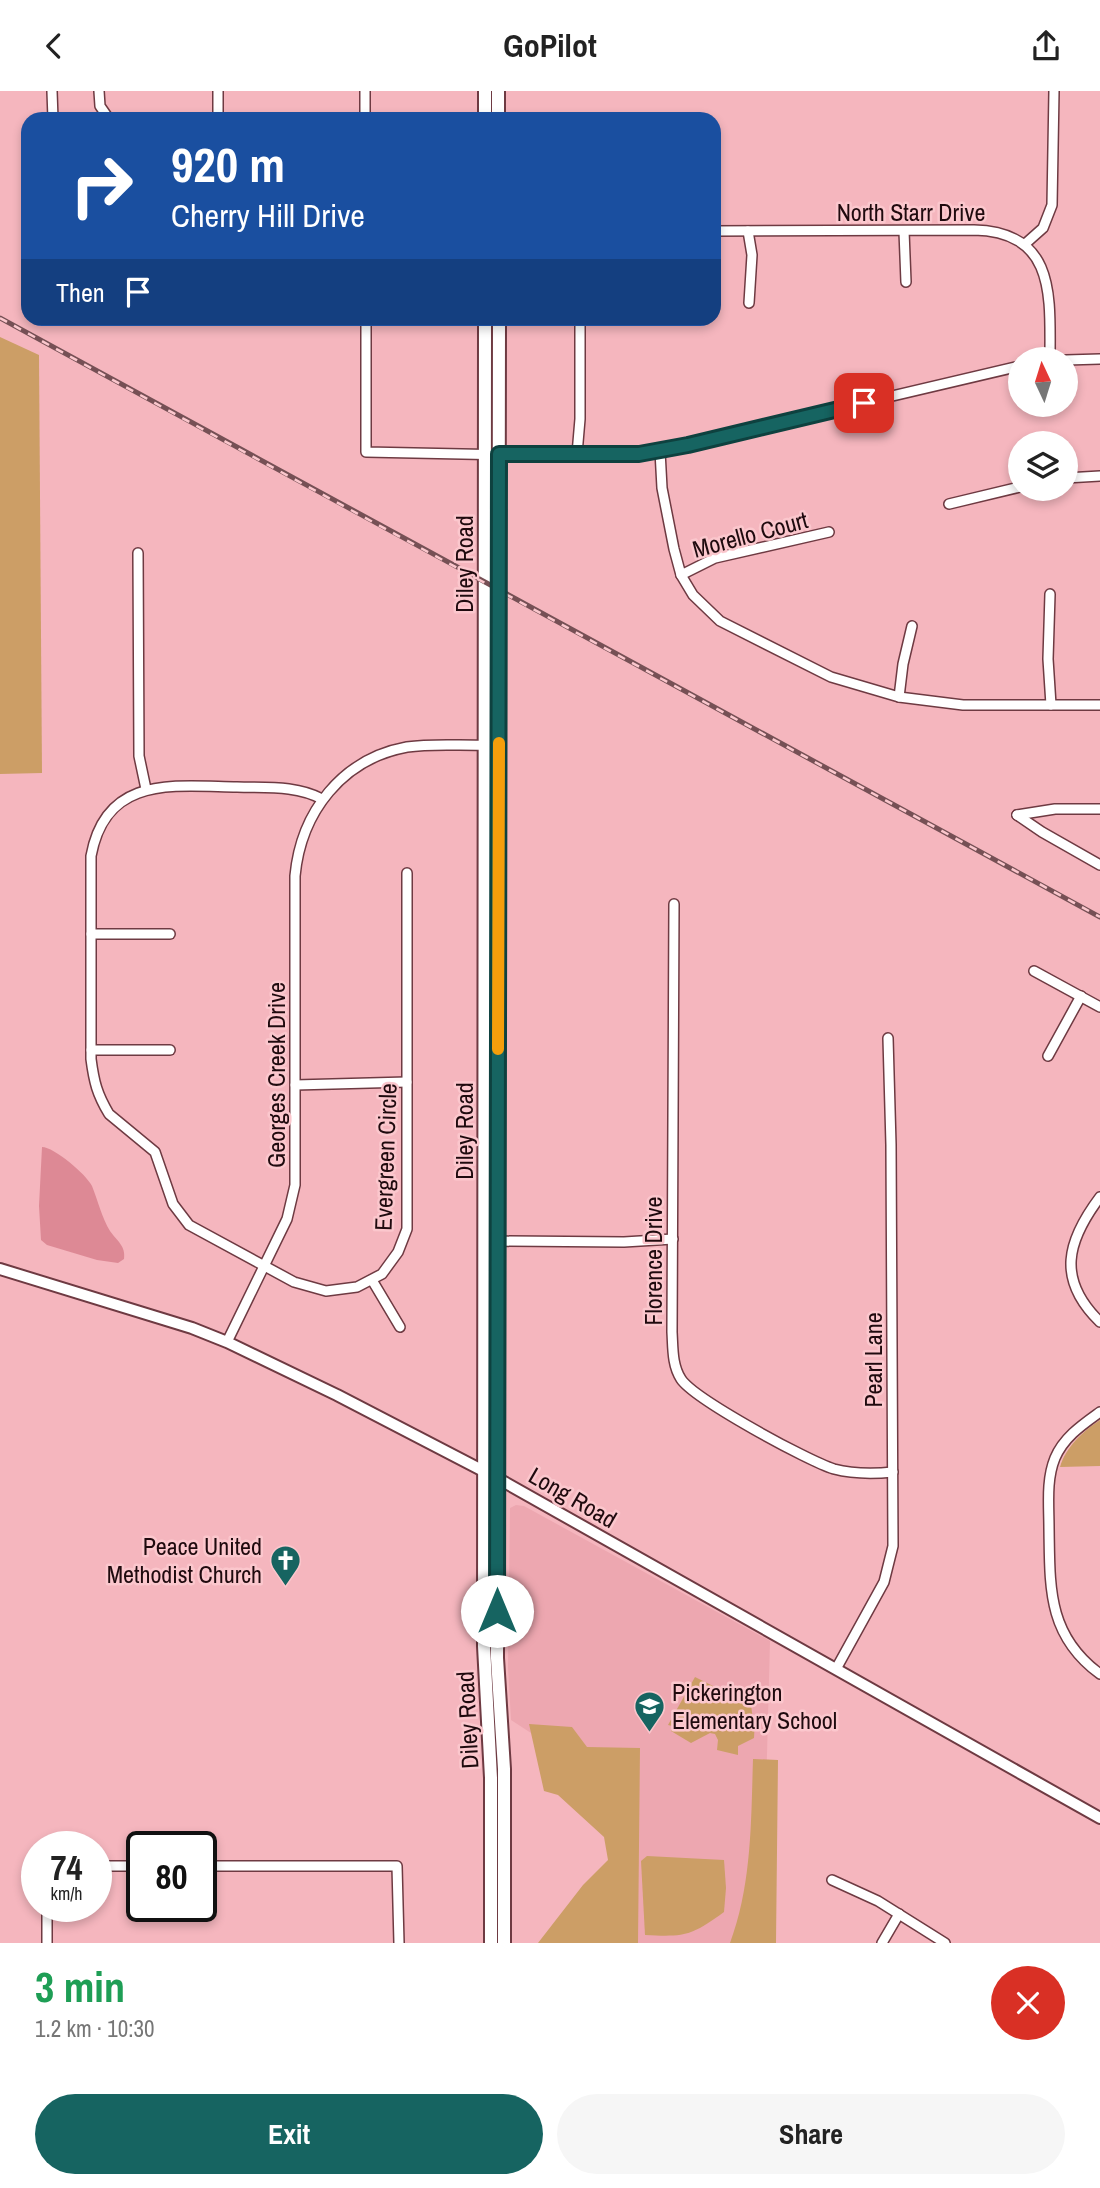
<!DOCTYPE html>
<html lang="en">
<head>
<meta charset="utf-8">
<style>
	:root { --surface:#fff; --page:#f6f6f6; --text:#222; --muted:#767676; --accent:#166461 }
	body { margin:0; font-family:"Archivo Narrow",sans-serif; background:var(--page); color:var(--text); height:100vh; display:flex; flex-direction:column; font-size:26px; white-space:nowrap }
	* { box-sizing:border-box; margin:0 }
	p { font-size:23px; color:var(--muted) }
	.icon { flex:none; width:38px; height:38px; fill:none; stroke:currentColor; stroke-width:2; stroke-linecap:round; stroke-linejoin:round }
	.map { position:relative; height:1852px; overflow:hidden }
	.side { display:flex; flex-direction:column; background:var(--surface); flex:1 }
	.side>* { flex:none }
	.banner { position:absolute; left:21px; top:21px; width:700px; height:214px; border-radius:21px; box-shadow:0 4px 10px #0003; background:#1a4fa0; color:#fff; overflow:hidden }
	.needle { width:46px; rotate:356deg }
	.controls { position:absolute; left:1008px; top:256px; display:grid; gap:14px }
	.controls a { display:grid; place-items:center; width:70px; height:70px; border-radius:50%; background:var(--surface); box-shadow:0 4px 10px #0003; font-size:35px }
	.speed { position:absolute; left:21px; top:1740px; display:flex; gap:14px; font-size:35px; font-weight:700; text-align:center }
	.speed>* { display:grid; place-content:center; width:91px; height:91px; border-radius:50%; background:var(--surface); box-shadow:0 4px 10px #0003; line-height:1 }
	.speed small { font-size:18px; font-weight:400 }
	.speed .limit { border:4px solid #111; border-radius:10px; background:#fff; color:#111 }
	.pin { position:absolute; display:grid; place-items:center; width:60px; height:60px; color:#fff; margin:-30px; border-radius:14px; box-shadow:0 4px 10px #0006 }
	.me { position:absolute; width:77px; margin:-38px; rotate:0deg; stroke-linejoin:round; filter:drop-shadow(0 0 5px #0008) }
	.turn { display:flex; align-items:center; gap:24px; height:147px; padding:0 35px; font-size:32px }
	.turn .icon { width:91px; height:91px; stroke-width:2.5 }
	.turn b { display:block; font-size:49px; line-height:60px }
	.then { display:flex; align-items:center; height:66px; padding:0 35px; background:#0003; gap:14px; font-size:26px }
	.round { display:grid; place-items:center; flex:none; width:74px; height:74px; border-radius:37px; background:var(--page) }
	.summary { display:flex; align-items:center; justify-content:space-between; height:119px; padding:0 35px }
	h1 { font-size:42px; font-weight:700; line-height:52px; color:#1e9e55 }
	.action { display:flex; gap:14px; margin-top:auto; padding:14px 35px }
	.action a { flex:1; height:80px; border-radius:42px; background:var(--accent); color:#fff; font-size:28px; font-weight:700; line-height:80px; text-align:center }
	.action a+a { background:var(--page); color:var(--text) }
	header { display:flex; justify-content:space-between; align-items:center; height:91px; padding:0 35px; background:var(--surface); font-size:32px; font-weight:700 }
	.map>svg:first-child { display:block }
	.built { fill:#eda7b0 }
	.green { fill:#cc9e66 }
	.water { fill:#dd8995 }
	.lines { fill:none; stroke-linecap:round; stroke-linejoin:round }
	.minor-casing { stroke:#6e3a42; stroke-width:12 }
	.major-casing { stroke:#6e3a42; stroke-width:14 }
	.highway-casing { stroke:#6e3a42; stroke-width:16 }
	.minor { stroke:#fff; stroke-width:9 }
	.major { stroke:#fff; stroke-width:10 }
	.highway { stroke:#fff; stroke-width:12 }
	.rail-casing { stroke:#765055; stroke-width:5 }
	.rail { stroke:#fbc7cd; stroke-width:2.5; stroke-dasharray:8; stroke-linecap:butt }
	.route-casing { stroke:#0e413f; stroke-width:18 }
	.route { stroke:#166461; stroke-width:12 }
	.slow { stroke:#f59e0b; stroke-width:12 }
	.labels { text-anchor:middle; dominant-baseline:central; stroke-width:5; stroke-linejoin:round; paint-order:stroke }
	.street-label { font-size:24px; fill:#1f0a0e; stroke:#fbc7cd }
	.poi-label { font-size:24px; fill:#1f0a0e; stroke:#fbc7cd; text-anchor:end }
</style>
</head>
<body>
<header><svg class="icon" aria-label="back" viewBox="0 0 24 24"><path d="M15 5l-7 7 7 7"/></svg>GoPilot<svg class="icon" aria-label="share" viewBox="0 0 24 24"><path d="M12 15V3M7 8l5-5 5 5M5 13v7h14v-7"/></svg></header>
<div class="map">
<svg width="1100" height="1852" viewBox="0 0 1100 1852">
	<rect width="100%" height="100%" fill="#f5b6be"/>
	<polygon class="built" points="516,1414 524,1415 770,1550 762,1852 626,1852 614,1711 551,1655 511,1629 508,1576 510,1417"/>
	<g class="green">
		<polygon points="0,246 39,264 42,682 0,683"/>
		<path d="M 1100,1329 L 1100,1375 L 1060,1376 C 1065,1357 1083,1340 1100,1329 Z"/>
		<path d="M 695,1586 L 733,1605 L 738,1599 L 752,1607 C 749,1618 756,1631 754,1647 L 738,1655 L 738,1664 L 717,1659 L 718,1649 L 715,1643 L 710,1642 L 691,1652 L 671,1640 L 672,1635 L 668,1634 Z"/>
		<polygon points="529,1633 572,1636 587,1656 640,1657 638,1852 538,1852 583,1794 608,1769 604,1746 558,1704 544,1700"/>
		<path d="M 753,1668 L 778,1669 L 776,1852 L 730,1852 C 752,1793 751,1730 753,1668 Z"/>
		<path d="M 647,1765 L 724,1769 L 726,1797 L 724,1821 C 691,1845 685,1846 645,1844 L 641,1770 Z"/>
	</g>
	<path class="water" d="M 42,1056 C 54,1056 86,1083 92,1095 C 98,1110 102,1127 110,1140 C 117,1150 126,1155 124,1168 L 118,1172 L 97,1169 L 47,1154 L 41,1149 L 39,1115 Z"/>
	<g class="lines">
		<defs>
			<g id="minor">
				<polyline points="52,0 53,28"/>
				<polyline points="99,0 100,15 109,28"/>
				<polyline points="365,0 365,28"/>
				<polyline points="218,28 218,0"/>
				<path d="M 714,140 L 974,139 C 1056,141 1050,205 1050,268"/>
				<polyline points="748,140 752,164 749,212"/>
				<polyline points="904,140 906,191"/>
				<polyline points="1025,153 1043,137 1052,114 1054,0"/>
				<polyline points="366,228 366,361 513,364 639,363 688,353 1020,275"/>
				<polyline points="1066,269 1100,268"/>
				<polyline points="660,360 662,397 674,458 681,484 693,504 720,530 831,586 899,606 963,614 1100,614"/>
				<polyline points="577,363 580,328 580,228"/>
				<polyline points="1066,387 1100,385"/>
				<polyline points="949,413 1020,396"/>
				<polyline points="138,462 139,665 146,698"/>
				<polyline points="681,484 715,467 829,441"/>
				<polyline points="1050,503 1048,568 1051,614"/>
				<polyline points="899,606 903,573 912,535"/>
				<path d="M 322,708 C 296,694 266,697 237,696 C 173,695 106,684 91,765 L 91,968 C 94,991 97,1003 109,1023 L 155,1061 L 173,1113 L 189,1134 L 294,1191 L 326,1200 L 357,1196 L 382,1183 L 398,1161 L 407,1138 L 407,782"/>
				<polyline points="1017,724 1042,741 1100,774"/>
				<polyline points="1017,724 1055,718 1100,718"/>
				<path d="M 674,813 L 672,1241 C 673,1257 672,1274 681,1288 C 694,1308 808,1370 834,1378 C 853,1383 873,1383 893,1381"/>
				<polyline points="91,843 170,843"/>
				<polyline points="1034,880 1100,916"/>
				<polyline points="91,959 170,959"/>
				<polyline points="1048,965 1081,905"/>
				<polyline points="295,994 407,991"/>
				<path d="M 1100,1106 C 1067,1150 1056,1188 1100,1231"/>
				<polyline points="493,1150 624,1151 673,1148"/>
				<polyline points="372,1189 400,1236"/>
				<path d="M 227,1251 L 287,1128 L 295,1094 L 295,785 C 301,721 342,668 407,656 C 434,652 462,655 489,654"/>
				<path d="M 1100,1321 C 1082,1334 1064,1346 1055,1367 C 1046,1389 1049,1414 1049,1437 C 1050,1496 1047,1544 1100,1583"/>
				<polyline points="836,1578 884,1491 893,1455 891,1054 888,947"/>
				<polyline points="96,1775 142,1775"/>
				<polyline points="201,1775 397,1775 399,1852"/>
				<polyline points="832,1789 878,1810 945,1852"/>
				<polyline points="47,1852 47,1815"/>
				<polyline points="882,1852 899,1823"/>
			</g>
			<polyline id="major" points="0,1178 192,1237 227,1251 337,1304 497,1387 1100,1727"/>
			<g id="highway">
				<polyline points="485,0 485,28"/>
				<polyline points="498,0 498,28"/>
				<polyline points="485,228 484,1555 491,1687 491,1852"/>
				<polyline points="499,228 497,1567 504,1678 504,1852"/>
			</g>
		</defs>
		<use href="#minor" class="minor-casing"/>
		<use href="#major" class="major-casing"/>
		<use href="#highway" class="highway-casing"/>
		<use href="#minor" class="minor"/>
		<use href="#major" class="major"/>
		<use href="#highway" class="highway"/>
		<defs>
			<path id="rail" d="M 0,227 C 365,428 733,626 1100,826"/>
		</defs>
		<use href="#rail" class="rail-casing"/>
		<use href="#rail" class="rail"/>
	</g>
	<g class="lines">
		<defs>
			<polyline id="route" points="497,1520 499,363 639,363 688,354 864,312"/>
		</defs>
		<use href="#route" class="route-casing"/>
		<use href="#route" class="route"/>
		<polyline class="slow" points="498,958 499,652"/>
	</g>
	<defs>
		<symbol id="church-pin" viewBox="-11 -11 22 30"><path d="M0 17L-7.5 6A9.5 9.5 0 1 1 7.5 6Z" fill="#166461" stroke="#fbc7cd"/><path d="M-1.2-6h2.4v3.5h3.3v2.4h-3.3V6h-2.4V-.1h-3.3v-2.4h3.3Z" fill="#fff"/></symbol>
		<symbol id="school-pin" viewBox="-11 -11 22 30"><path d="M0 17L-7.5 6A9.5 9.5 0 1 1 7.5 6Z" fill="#166461" stroke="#fbc7cd"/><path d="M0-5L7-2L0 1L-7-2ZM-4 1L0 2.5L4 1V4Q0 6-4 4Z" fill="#fff"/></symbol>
	</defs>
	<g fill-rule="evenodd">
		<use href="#church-pin" x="268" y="1452" width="35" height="47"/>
		<use href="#school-pin" x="632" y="1598" width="35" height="47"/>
	</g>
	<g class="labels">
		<g class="street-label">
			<text x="911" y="121">North Starr Drive</text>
			<text transform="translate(750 443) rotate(-15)">Morello Court</text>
			<text transform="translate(464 473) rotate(-90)">Diley Road</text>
			<text transform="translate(276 984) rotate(-90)">Georges Creek Drive</text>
			<text transform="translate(464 1040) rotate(-90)">Diley Road</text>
			<text transform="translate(385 1066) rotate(-88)">Evergreen Circle</text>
			<text transform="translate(653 1170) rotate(-90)">Florence Drive</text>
			<text transform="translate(873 1269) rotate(-90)">Pearl Lane</text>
			<text transform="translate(573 1406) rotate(30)">Long Road</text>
			<text transform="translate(467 1629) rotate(-93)">Diley Road</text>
		</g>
		<g class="poi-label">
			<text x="262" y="1455">Peace United<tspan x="262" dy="28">Methodist Church</tspan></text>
			<text x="672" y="1601" text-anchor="start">Pickerington<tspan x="672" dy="28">Elementary School</tspan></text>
		</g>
	</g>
</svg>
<div class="controls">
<a><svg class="needle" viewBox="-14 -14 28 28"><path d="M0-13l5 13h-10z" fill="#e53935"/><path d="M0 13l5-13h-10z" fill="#767676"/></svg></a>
<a><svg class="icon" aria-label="layers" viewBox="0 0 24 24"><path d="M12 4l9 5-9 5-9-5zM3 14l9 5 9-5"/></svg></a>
</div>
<div class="speed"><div>74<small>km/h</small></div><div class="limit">80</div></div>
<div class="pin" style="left:864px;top:312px;background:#d93025"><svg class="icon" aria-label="arrive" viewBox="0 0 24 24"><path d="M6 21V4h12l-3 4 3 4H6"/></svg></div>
<svg class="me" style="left:497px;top:1520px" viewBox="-20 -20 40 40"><circle r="19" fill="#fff"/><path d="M0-13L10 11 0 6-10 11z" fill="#166461"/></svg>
<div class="banner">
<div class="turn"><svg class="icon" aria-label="right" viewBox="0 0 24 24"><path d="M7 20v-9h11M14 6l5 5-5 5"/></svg><div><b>920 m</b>Cherry Hill Drive</div></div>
<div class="then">Then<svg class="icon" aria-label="arrive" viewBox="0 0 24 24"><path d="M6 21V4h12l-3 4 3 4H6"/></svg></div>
</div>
</div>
<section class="side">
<div class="summary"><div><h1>3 min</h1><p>1.2 km · 10:30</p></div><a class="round" style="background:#d93025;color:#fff"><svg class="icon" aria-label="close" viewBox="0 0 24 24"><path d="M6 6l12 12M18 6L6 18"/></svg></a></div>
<div class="action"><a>Exit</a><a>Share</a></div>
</section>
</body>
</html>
